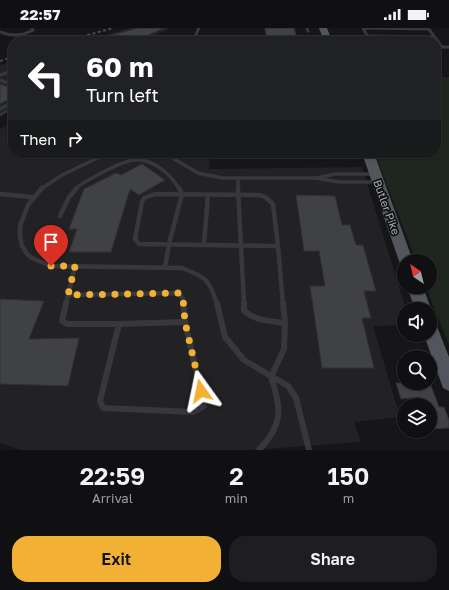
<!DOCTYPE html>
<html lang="en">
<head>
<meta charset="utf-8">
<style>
	:root { --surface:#101012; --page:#1e1e20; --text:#f1f3f6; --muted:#9c9d9f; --line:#303032; --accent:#f2b134 }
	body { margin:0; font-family:"Golos Text",sans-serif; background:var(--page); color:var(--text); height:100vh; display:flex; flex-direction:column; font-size:15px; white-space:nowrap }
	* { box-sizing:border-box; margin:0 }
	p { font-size:13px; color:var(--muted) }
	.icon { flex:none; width:22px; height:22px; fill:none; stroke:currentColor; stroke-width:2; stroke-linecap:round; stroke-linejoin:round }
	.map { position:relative; height:422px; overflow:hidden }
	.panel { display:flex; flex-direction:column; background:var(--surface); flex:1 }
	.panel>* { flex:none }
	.guide { position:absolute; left:8px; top:8px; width:433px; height:122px; border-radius:16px; box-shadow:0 1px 3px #0004,0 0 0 1px var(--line); background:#202124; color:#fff; overflow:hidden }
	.needle { width:26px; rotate:325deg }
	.buttons { position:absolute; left:397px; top:226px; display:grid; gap:8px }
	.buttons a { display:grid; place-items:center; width:40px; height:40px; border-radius:50%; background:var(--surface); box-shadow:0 1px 3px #0004,0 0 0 1px var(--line); font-size:20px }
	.pin { position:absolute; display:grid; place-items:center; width:34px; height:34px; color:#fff; margin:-41px -17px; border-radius:50% 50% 50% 0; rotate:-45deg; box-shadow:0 0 4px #0007 }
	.pin .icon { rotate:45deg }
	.me { position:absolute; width:44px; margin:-22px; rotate:348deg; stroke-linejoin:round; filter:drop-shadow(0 0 3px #0008) }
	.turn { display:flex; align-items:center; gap:14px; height:84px; padding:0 12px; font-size:18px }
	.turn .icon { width:52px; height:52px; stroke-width:2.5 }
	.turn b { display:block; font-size:28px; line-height:34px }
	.then { display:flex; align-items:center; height:38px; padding:0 12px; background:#0003; gap:8px; font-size:15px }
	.eta { display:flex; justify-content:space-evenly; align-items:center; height:68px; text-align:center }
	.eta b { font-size:24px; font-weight:600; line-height:28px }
	.primary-button { display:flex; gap:8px; margin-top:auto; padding:8px 12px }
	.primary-button a { flex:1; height:46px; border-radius:16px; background:var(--accent); color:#111; font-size:16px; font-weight:600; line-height:46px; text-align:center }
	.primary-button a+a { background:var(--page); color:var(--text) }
	.status { display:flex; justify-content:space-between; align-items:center; height:28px; padding:0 20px; background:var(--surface); direction:ltr }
	.status svg { height:11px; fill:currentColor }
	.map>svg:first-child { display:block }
	.built { fill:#222225 }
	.green { fill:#1e261f }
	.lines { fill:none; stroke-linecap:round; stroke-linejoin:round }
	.stream-far1 { stroke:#2c353c; stroke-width:2 }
	.stream { stroke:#2c353c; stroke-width:3 }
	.building { fill:#404145; stroke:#303034 }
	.lane-far3 { stroke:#37383d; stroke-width:3 }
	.lane-far2 { stroke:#37383d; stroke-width:3.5 }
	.lane-far1 { stroke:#37383d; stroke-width:4.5 }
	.lane { stroke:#37383d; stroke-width:6 }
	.primary { fill:#53555c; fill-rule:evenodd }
	.rail { stroke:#4a4c52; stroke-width:2; stroke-dasharray:3 2.5; stroke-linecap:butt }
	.route { stroke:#f2b134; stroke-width:7; stroke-dasharray:0 12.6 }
	.labels { text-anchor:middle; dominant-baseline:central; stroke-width:3.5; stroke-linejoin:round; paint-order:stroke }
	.street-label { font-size:11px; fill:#a8adb8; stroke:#111113 }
</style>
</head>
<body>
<div class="status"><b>22:57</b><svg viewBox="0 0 49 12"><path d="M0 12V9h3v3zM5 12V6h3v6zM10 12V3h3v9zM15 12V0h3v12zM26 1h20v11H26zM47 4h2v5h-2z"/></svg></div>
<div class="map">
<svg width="449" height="422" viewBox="0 0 449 422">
	<rect width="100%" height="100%" fill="#161618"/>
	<g class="built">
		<polygon points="130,0 171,0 144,13 85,13"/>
		<polygon points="13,33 13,81 0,88 0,37"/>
		<polygon points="13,94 13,125 210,125 209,141 362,139 406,281 404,281 404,297 373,298 400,389 354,394 361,414 252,422 20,422 0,415 0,101"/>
	</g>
	<polygon class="green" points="436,49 449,49 449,317 426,259 430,259 430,233 416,233 375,125 436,125"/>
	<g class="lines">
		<polyline class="stream-far1" points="98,13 99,10"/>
		<polyline class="stream" points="0,87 13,79"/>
	</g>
	<g class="building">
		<polygon points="138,0 164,0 135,13 101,13 101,10"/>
		<polygon points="265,0 294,0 298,13 267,13"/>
		<polygon points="0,56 13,61 13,69 0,76"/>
		<polygon points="142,136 165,152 139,167 130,161 111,224 69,224 77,201 69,201 84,161 116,145 121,147"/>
		<polygon points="296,167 335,168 342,197 350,197 356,217 363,217 376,263 364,263 371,290 362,290 374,340 322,340 310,258 325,258 319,223 304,223"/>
		<polygon points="0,271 44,273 29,311 79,310 68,358 0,356"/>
		<polygon points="396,355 430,355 439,379 444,379 449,392 449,400 430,401 430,377 413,377 411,370 401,371"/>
	</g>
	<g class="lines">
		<g class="lane-far3">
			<polyline points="307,0 308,3"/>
			<polyline points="428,0 442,19"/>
			<path d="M 0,4 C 12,9 22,8 33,2 L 32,0"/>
			<polyline points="367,8 434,9"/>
			<polyline points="309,9 311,13"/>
			<polyline points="193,13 199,0"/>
			<polyline points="240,13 257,13"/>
			<polyline points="370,13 363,0 428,1"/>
			<polyline points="436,19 449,19"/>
			<polyline points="0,47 13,43"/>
			<polyline points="0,52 13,57"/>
		</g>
		<g class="lane-far2">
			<polyline points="0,81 13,74"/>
			<polyline points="164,125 198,145 222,150 316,150 335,146 374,146"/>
			<polyline points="238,150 238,161"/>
			<polyline points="316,150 339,154 378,154"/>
			<polyline points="41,161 62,147 108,125"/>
			<path d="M 75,161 C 84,153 95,149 105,143 C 114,139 124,133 134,132 C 152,130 171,146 179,161"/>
		</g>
		<g class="lane-far1">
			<path d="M 42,160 L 28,177 L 20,198 L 20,208 L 22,218 L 27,226 L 32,230 L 51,238 L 182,240 C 206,249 209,251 217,276"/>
			<polyline points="238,160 244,276"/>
			<polyline points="0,166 32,169"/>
			<polygon points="155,166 259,167 265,169 273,176 278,218 139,216 135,211 142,174 144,170"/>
			<polyline points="60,188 69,169 77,160"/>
			<polyline points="204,216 208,167"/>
			<polyline points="278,218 283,276"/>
			<polyline points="165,239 169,216 182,166 179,160"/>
			<polyline points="68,267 75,238"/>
			<polyline points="68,267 179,265 183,271 183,276"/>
			<polyline points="66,276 68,267"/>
		</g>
		<g class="lane">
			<polyline points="66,275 62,293 67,296 119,296 100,373 103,380 193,384 204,378 185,294 183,275"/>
			<polyline points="217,275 225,309 244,332 288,358 296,370 309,422"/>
			<path d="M 244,275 L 244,283 C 256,293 270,293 285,295"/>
			<polyline points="119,296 185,294"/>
			<path d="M 259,422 C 283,397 282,381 271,349 L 284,321 L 285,295 L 283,275"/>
		</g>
		<g class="primary">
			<polygon points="319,0 327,0 332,13 324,13"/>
			<polygon points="362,125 374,125 413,233 404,233 404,238 401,237 399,233"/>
			<polygon points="407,259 423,259 431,281 430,283 430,281 415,281"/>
			<polygon points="430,294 436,296 449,329 449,363 443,360 424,307 430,307"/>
		</g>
		<g class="rail">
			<polyline points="66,13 113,0"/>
			<polyline points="0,33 13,29"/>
		</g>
	</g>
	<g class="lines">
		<polyline class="route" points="51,238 75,238 68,267 179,265 183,270 185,294 201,363"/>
	</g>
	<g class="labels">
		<g class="street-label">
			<text transform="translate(387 179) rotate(70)">Butler Pike</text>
		</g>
	</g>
</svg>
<div class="buttons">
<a><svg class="needle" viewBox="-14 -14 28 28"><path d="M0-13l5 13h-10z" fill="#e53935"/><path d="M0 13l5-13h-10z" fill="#9c9d9f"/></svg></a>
<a><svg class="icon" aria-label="sound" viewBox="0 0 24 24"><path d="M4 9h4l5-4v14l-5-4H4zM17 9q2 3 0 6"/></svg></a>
<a><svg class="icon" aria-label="search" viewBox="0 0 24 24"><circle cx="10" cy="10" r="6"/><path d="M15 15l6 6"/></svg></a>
<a><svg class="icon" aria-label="layers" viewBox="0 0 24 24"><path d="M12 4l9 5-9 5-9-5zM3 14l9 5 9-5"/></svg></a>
</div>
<div class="pin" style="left:51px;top:238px;background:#d93025"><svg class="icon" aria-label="arrive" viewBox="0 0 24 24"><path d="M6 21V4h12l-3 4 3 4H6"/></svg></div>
<svg class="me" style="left:201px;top:363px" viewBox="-20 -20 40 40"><path d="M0-17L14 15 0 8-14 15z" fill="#f2b134" stroke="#fff" stroke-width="4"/></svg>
<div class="guide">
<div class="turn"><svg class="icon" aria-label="left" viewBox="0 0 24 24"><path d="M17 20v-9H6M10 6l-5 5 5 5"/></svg><div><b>60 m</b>Turn left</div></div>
<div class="then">Then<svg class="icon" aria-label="right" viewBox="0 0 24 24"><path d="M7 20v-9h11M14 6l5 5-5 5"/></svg></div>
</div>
</div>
<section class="panel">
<div class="eta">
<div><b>22:59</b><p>Arrival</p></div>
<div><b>2</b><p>min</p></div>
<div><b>150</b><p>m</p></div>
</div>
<div class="primary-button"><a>Exit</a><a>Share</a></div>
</section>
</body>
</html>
